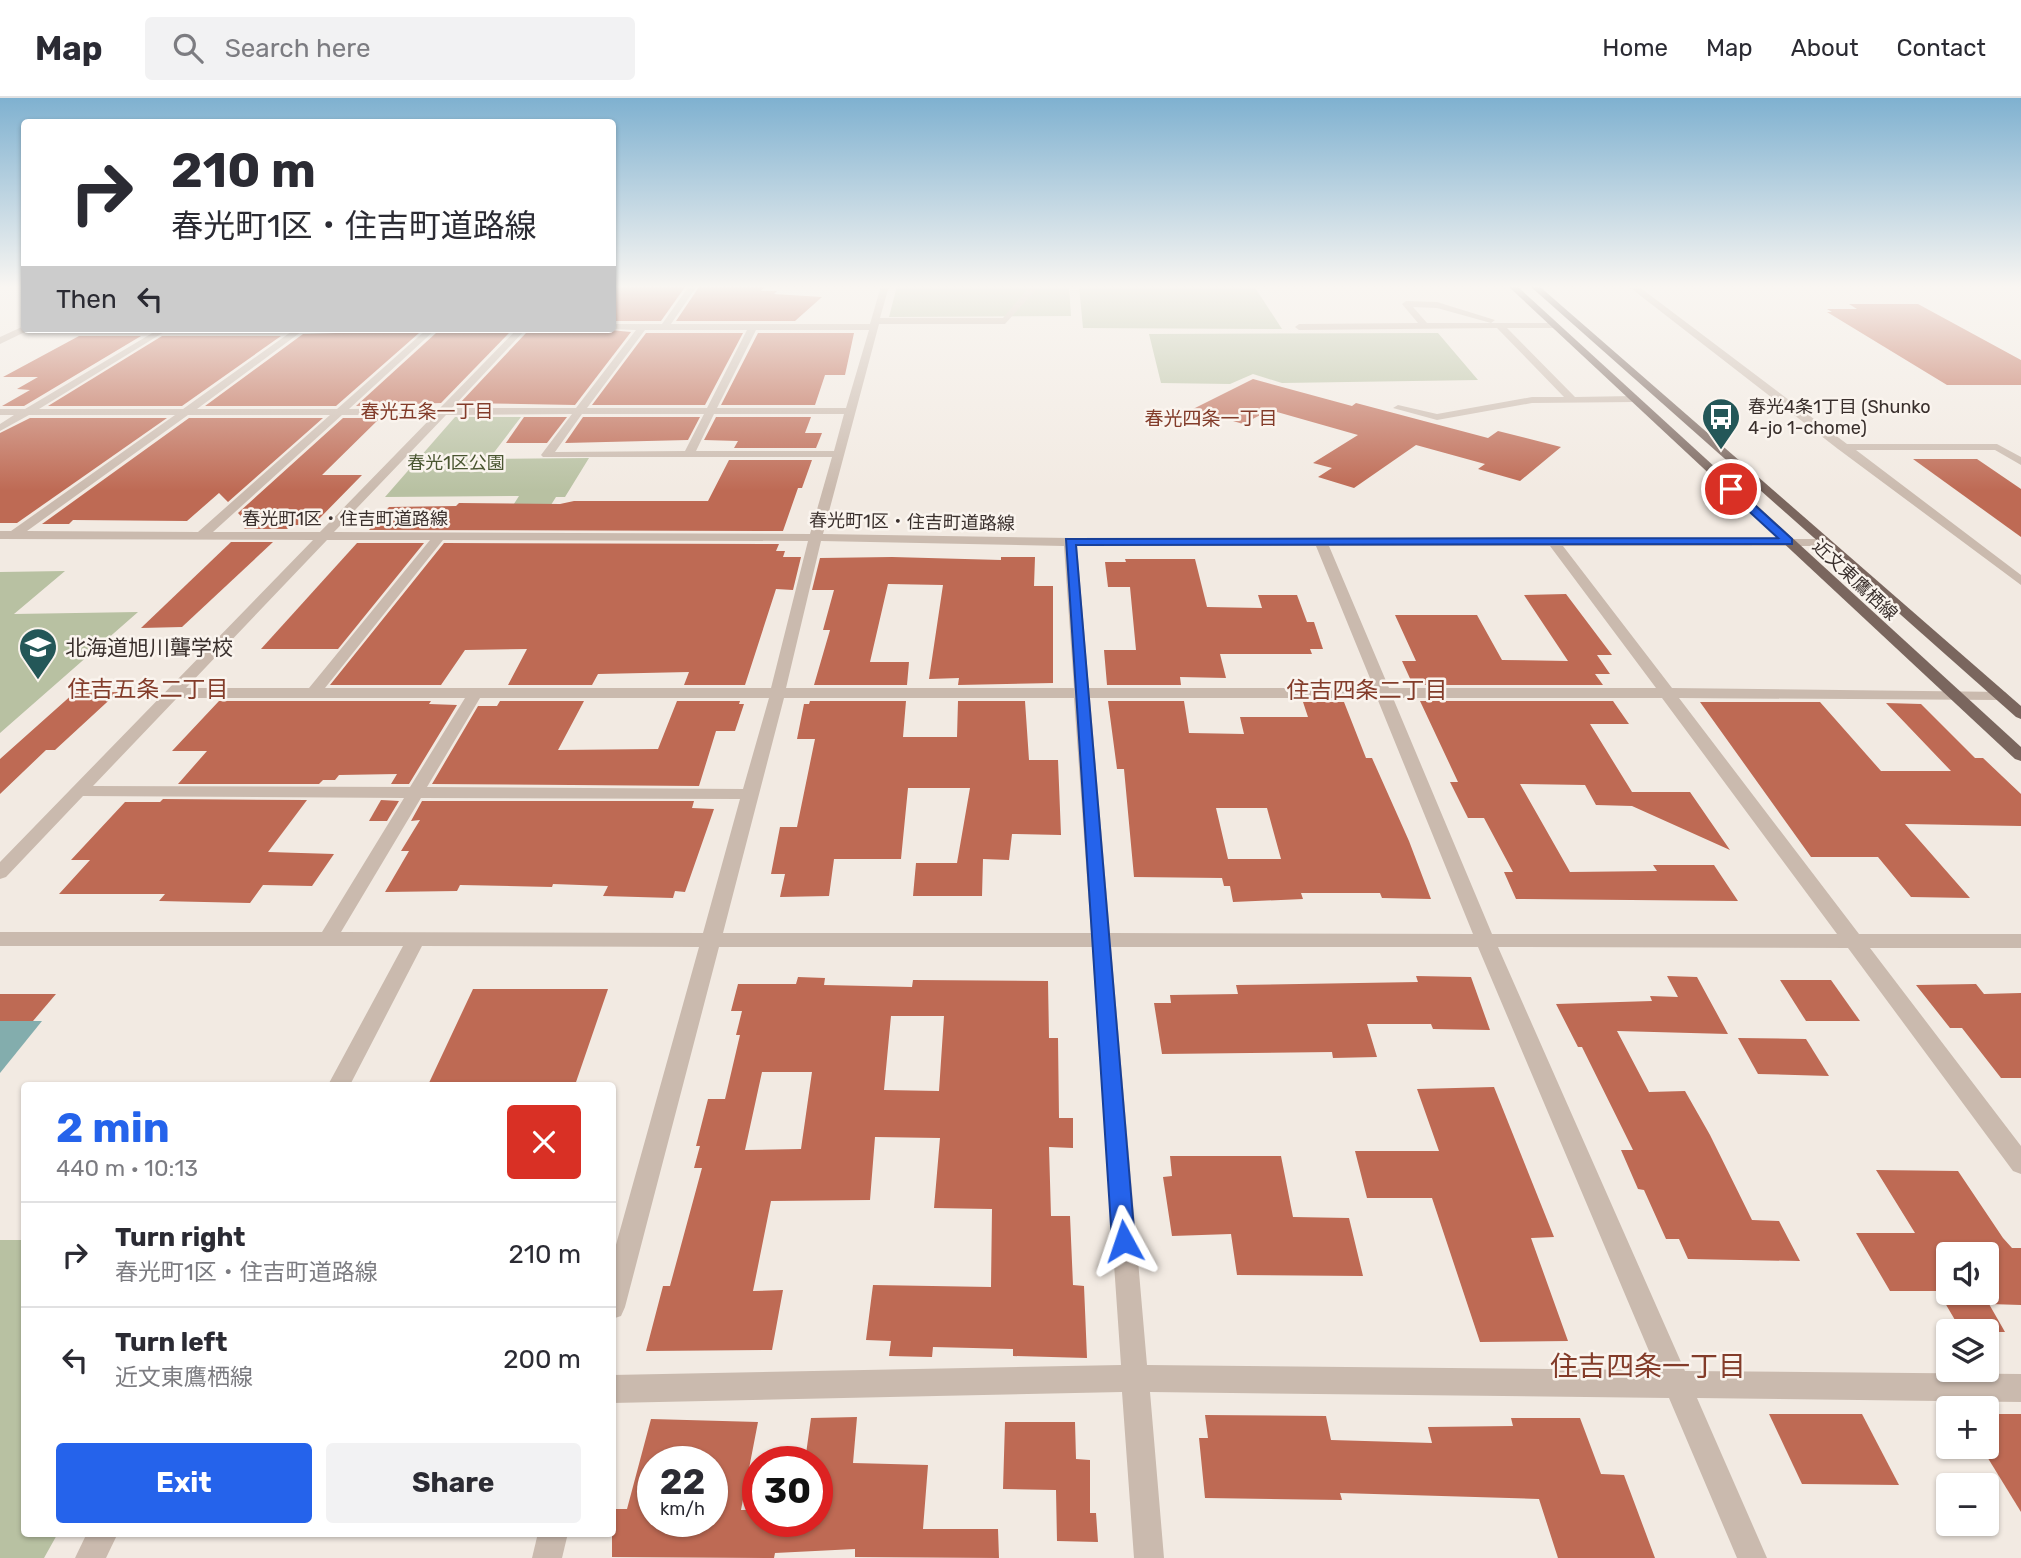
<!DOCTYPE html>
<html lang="en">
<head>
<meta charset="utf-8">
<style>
	:root { --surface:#fff; --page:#f2f2f3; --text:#2b2b33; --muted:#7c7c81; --line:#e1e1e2; --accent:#2563eb }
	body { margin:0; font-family:Rubik,"Noto Sans JP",sans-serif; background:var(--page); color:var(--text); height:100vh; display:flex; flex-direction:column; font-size:26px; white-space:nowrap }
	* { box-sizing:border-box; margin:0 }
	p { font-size:23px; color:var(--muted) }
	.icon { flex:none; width:38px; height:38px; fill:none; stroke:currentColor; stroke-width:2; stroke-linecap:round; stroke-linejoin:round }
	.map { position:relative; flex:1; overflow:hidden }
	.side { position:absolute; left:21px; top:984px; width:595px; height:455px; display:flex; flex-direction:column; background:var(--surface); border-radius:7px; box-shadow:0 2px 5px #0004 }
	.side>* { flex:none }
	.guide { position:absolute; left:21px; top:21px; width:595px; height:214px; border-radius:7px; box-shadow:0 2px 5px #0004; background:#fff; color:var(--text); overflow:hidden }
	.fabs { position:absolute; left:1936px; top:1144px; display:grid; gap:14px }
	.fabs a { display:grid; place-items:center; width:63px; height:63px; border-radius:7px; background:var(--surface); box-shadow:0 2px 5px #0004; font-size:35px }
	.speed { position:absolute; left:637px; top:1348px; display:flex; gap:14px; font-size:35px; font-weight:700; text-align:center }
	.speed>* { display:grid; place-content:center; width:91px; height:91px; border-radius:50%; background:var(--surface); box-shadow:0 2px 5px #0004; line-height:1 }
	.speed small { font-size:18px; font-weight:400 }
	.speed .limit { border:10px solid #d22; background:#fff; color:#111 }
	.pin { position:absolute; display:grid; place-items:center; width:60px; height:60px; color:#fff; margin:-30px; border:4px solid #fff; border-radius:50%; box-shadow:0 2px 7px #0007 }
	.me { position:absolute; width:77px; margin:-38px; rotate:355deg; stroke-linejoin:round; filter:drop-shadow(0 0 5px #0008) }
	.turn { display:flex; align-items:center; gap:24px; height:147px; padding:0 35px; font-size:32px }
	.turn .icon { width:91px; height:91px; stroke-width:2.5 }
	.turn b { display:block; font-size:49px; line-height:60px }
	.then { display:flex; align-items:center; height:66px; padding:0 35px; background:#0003; gap:14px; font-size:26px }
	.round { display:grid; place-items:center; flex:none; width:74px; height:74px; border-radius:7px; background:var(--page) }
	.head { display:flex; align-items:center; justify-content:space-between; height:119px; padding:0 35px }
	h1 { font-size:42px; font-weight:700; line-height:52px; color:var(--accent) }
	.primary-button { display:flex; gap:14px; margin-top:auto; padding:14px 35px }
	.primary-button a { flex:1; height:80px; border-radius:7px; background:var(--accent); color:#fff; font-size:28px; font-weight:700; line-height:80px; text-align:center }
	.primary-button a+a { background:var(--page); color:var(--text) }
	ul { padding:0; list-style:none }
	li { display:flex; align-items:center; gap:21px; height:105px; padding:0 35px; border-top:2px solid var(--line) }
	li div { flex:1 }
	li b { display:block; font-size:26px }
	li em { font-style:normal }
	header { display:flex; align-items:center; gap:42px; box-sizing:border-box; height:98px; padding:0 35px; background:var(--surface); border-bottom:2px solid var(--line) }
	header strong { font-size:33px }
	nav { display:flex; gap:38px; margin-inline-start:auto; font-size:24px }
	.search { width:490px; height:63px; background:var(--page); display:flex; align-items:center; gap:18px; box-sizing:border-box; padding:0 24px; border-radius:7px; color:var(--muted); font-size:26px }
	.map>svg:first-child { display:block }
	.green { fill:#b8c1a2 }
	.water { fill:#83adad }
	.building { fill:#be6a54; fill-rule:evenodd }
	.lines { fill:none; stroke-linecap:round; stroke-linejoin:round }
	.minor { fill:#cabaae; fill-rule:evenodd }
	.major { fill:#7a665e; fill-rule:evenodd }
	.route { fill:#2563eb; stroke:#184099; stroke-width:2 }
	.labels { text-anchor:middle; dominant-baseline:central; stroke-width:5; stroke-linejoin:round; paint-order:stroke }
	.far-poi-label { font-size:18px; fill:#392f2c; stroke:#faf4ee; text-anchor:start }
	.far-park-label { font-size:18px; fill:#4a5631; stroke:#faf4ee }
	.far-street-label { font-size:18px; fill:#392f2c; stroke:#faf4ee }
	.far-neighbourhood-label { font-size:19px; fill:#833c2a; stroke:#faf4ee }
	.poi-label { font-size:21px; fill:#392f2c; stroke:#faf4ee; text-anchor:start }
	.neighbourhood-label { font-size:23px; fill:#833c2a; stroke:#faf4ee }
	.near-neighbourhood-label { font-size:28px; fill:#833c2a; stroke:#faf4ee }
</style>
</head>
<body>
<header>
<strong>Map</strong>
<div class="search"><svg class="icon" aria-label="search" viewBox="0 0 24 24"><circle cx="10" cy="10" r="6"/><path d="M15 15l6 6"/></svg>Search here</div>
<nav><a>Home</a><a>Map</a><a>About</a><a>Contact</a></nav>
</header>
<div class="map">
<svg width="2021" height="1460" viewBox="0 0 2021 1460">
	<rect width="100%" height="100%" fill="#f2eae2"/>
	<g class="green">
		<polygon points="897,188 1069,188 1071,218 889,219"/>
		<polygon points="1079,188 1254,188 1282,231 1083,230"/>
		<polygon points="1438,235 1478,282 1282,285 1253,276 1230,286 1161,285 1149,236"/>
		<polygon points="455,319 521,319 489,361 589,360 565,399 556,399 539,426 501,426 519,398 385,399"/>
		<polygon points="65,473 14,516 138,514 0,635 0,474"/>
		<polygon points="0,1142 24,1142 24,1435 58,1435 44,1460 0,1460"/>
	</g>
	<polygon class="water" points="0,923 42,923 0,975"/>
	<g class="building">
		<polygon points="612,188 645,188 685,189 661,223 612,223"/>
		<polygon points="765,188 761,193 777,193 774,196 822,199 795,223 676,223 699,189"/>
		<polygon points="1849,206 1918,206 2021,262 2021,287 1947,287 1827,214 1832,214 1827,211 1857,211"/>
		<polygon points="599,231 631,234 575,307 460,305 526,235"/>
		<polygon points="405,233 403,235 419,235 336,308 205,308 303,236"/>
		<polygon points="436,235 509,235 441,305 356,308"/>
		<polygon points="646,235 743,235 705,307 592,307"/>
		<polygon points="758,235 854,235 845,277 825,277 815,307 721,307"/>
		<polygon points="79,238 141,238 24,308 2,308 30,292 17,291 38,279 3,279"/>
		<polygon points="162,238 281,238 182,308 48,308"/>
		<polygon points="1253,281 1352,308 1356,305 1488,340 1498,333 1561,349 1520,383 1478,371 1485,366 1416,347 1354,390 1318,379 1332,370 1313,365 1358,337 1270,312 1243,326 1193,311"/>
		<polygon points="524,319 567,319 547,345 506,345"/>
		<polygon points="583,319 700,319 688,342 565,345"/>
		<polygon points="716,319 811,319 805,335 822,335 816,350 734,350 738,343 704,342"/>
		<polygon points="30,320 167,320 17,425 0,425 0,335"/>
		<polygon points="189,320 323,320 228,404 219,395 187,423 73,422 69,426 42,426"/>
		<polygon points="343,320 380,320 322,377 362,377 313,427 292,427 287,431 244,431 249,427 238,415"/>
		<polygon points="1913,361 1977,361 2021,391 2021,439"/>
		<polygon points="729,362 812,362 802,390 798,390 783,433 369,432 389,409 456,408 459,405 560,406 574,403 708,403"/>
		<polygon points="231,444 273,444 182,529 141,530"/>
		<polygon points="357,445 424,445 338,551 261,551"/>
		<polygon points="444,445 779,446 776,453 785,453 783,459 801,459 793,492 776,491 745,587 684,587 689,574 598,576 592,587 508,587 527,551 465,552 441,587 330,587"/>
		<polygon points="892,459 1001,462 1001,459 1035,459 1034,488 1053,488 1053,585 958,587 959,580 929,581 943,487 888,486 870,564 909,564 907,587 814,587 830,532 823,532 834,492 812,492 820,460"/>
		<polygon points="1125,461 1195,461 1207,509 1262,510 1258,497 1297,497 1307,524 1314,524 1323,551 1310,551 1312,556 1220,556 1226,580 1180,579 1181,587 1107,587 1104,552 1136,552 1130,489 1108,489 1105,464 1126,464"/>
		<polygon points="1566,496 1612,557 1597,557 1610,576 1595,576 1603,587 1413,587 1402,563 1416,563 1395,517 1477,517 1502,562 1568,563 1524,497"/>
		<polygon points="118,594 55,652 46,652 0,696 0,661 74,595"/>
		<polygon points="219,603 431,603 429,606 457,607 409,686 391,686 397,676 339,677 335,682 323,682 319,686 178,686 207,653 172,653"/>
		<polygon points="500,603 584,603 558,652 658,651 677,603 740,603 739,606 744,606 735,633 716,633 699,688 432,686 478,608 497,608"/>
		<polygon points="810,603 906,603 903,639 957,639 958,603 1025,603 1029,662 1058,662 1061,737 1012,736 1009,762 983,761 982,798 913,798 916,765 957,765 970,690 908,690 901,761 834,761 829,798 780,799 785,776 771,776 780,729 797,729 815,641 797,641 804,606 809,606"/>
		<path d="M 1108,603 L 1184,603 L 1189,635 L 1244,636 L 1240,619 L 1308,619 L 1303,604 L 1344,604 L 1366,660 L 1372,660 L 1409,743 L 1431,801 L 1382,800 L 1380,795 L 1301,795 L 1303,801 L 1233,804 L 1230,788 L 1224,788 L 1222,780 L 1134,779 L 1124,671 L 1117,671 ZM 1216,710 L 1267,710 L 1281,761 L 1228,761 Z"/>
		<polygon points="1420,603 1613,603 1629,626 1590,626 1632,694 1690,694 1730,752 1632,708 1596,707 1585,687 1520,686 1570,774 1657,773 1653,767 1714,767 1738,803 1516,801 1504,774 1513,774 1484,720 1468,720 1450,684 1458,684"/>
		<polygon points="1700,604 1820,604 1881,673 1951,673 1886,605 1921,606 1975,660 1983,660 2021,696 2021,728 1905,726 1970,800 1911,799 1878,759 1811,759"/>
		<polygon points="163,701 307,702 268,754 334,756 312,788 263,787 250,805 159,803 165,796 59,796 90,762 71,762 125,704 160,704"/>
		<polygon points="381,702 399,703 387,723 369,723"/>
		<polygon points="422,703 694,703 692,710 714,711 685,794 675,793 673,800 603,798 608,788 553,786 552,789 460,787 457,793 385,794 409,753 401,753 420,722 411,723"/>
		<polygon points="1416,878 1471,879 1490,932 1433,931 1431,926 1367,926 1377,959 1333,960 1332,954 1162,956 1154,905 1171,905 1170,897 1238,896 1236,887 1418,884"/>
		<polygon points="1667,878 1697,879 1728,936 1617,933 1649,994 1685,993 1710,1037 1752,1122 1779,1123 1800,1163 1688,1161 1679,1141 1666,1141 1644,1092 1638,1091 1621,1052 1633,1052 1582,949 1578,949 1556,906 1652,903 1650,898 1678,899"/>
		<path d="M 798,879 L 825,880 L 824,887 L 912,889 L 913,882 L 1048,883 L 1049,940 L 1058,940 L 1059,1020 L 1073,1020 L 1073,1050 L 1049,1049 L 1051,1118 L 1070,1118 L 1073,1187 L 1084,1188 L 1087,1260 L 1013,1258 L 1013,1251 L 933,1249 L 932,1259 L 889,1258 L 891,1243 L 866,1242 L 873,1187 L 991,1189 L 992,1111 L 934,1110 L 940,1040 L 875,1039 L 870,1102 L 771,1103 L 753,1193 L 783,1192 L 772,1252 L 646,1253 L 663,1188 L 670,1188 L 702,1070 L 694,1070 L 700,1048 L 696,1048 L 708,1001 L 725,1001 L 740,937 L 736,937 L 742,913 L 731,913 L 738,886 L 796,886 ZM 891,918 L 944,918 L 939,993 L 884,992 ZM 762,974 L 812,974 L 801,1051 L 745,1052 Z"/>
		<polygon points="1780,882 1831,882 1860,923 1806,923"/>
		<polygon points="1976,886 1984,896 2021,895 2021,980 2001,980 1962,930 1950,930 1916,887"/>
		<polygon points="473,891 608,891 575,987 428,987"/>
		<polygon points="0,896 56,896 33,923 0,923"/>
		<polygon points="1738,940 1806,941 1829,978 1758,976"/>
		<polygon points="1494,989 1554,1139 1531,1140 1568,1243 1480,1244 1432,1100 1367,1100 1355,1053 1439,1053 1417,991"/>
		<polygon points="1170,1058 1281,1058 1293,1119 1349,1120 1363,1178 1237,1177 1231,1136 1172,1138 1163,1079 1172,1078"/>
		<path d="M 1876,1072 L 1958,1073 L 2003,1140 L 2012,1150 L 2021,1150 L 2021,1207 L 1989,1206 L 2005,1234 L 1962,1234 L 1938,1193 L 1890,1193 L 1856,1135 L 1915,1135 ZM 1948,1157 L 1986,1157 L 1986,1195 L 1948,1195 Z"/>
		<polygon points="1769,1316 1862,1316 1899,1387 1802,1386"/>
		<polygon points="1986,1316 2021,1316 2021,1414 1986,1357"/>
		<polygon points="1205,1317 1326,1318 1331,1342 1432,1345 1428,1329 1513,1328 1511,1320 1580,1320 1601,1376 1624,1377 1655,1460 1558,1460 1539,1401 1340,1395 1342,1402 1205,1400 1199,1340 1208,1340"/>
		<path d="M 857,1319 L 853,1365 L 928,1367 L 923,1431 L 998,1431 L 999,1460 L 855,1459 L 855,1451 L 775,1455 L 774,1460 L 612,1459 L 612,1411 L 627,1411 L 651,1321 L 758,1324 L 741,1412 L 758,1412 L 758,1423 L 817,1423 L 817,1363 L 805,1363 L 811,1320 ZM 653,1363 L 712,1363 L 712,1423 L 653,1423 Z"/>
		<polygon points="1005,1324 1075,1324 1076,1361 1090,1362 1090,1415 1096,1415 1098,1444 1057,1443 1056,1392 1003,1391"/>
	</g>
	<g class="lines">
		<g class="minor">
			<path d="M 689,188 L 697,188 L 671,226 L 870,226 L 881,188 L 889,188 L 880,220 L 1003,220 L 1030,188 L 1039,188 L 1005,226 L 879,226 L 823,436 L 1070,440 L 1828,441 L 1828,447 L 1824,448 L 1563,448 L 1672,590 L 2005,594 L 2008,597 L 2005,600 L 2000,602 L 1679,600 L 1859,836 L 2021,836 L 2021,850 L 1870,850 L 2021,1048 L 2021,1076 L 2013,1073 L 1848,850 L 1498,849 L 1685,1273 L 2021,1276 L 2021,1304 L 1697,1300 L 1767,1460 L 1737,1460 L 1669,1300 L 1150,1294 L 1164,1460 L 1134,1460 L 1122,1294 L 612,1305 L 612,1277 L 1121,1267 L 1092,849 L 719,849 L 625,1209 L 621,1218 L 612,1221 L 612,1161 L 699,849 L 422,848 L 350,987 L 328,987 L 403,848 L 0,848 L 0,834 L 322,834 L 404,700 L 83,698 L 6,779 L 0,781 L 0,764 L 313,442 L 0,441 L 0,433 L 11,433 L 175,317 L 29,317 L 0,333 L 0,326 L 14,317 L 0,317 L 0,311 L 25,311 L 159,231 L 169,231 L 39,311 L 183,311 L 295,231 L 305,231 L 197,311 L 337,311 L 427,231 L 436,231 L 349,311 L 440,310 L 517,231 L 526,231 L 452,310 L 576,310 L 636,232 L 609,231 L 612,231 L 612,226 L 662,226 ZM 645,232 L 747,232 L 707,310 L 587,310 ZM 756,232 L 869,232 L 846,310 L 717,310 ZM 572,316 L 541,357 L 543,359 L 832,359 L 810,436 L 334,434 L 446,317 ZM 582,316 L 704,316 L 685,353 L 555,354 ZM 714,316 L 844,316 L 834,353 L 696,353 ZM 188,317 L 330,317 L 198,434 L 27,433 ZM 342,317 L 434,317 L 320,434 L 213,434 ZM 327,442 L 430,442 L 309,590 L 186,590 ZM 443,442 L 808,443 L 771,590 L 325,590 ZM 821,443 L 1064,448 L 1074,590 L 786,590 ZM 1077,448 L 1316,448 L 1374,590 L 1089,590 ZM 1329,448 L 1550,448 L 1656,590 L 1389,590 ZM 177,600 L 465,600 L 410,689 L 93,688 ZM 480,600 L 769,600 L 743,691 L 427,689 ZM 784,600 L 1074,600 L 1091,835 L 723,835 ZM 1090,600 L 1377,600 L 1473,836 L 1110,835 ZM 1393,600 L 1662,600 L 1837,836 L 1492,836 ZM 421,700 L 740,701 L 703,835 L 341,834 ZM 1111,849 L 1478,849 L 1657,1272 L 1147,1267 Z"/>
			<polygon points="1628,188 1638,188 1847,346 1997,346 2021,359 2021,367 1995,352 1856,352 2021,477 2021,487 1838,351"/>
			<polygon points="1406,203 1437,204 1495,222 1491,225 1437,210 1413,209 1427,225 1557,225 1558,227 1554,230 1507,230 1575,299 1634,298 1639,301 1634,304 1532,305 1437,322 1393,310 1398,307 1437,316 1532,299 1564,299 1497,230 1299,232 1295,229 1299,226 1418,225 1402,206"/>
			<polygon points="24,228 28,231 27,233 0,246 0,239"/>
			<polygon points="87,1435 118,1435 106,1460 75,1460"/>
			<polygon points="538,1435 568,1435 562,1460 532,1460"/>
		</g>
		<g class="major">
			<polygon points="1508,188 1517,188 2021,649 2021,663 2015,661"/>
			<polygon points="1530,188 1539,188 2021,608 2021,621 2016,619"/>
		</g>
	</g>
	<linearGradient id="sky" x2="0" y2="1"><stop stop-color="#7fb1d0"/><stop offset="0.48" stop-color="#f9f6f2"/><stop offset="1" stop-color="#f9f6f2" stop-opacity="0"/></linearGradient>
	<rect width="2021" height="393" fill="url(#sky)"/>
	<polygon class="route" points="1728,389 1735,389 1792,441 1792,446 1076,447 1135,1143 1132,1150 1124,1153 1116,1150 1112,1143 1066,441 1778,440 1728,394"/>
	<defs>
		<symbol id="bus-pin" viewBox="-11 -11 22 30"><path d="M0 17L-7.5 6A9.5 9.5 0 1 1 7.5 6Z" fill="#245758" stroke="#faf4ee"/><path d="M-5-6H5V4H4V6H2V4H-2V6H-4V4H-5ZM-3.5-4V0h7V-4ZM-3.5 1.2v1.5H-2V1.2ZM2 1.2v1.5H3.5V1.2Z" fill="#fff"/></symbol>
		<symbol id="school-pin" viewBox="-11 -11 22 30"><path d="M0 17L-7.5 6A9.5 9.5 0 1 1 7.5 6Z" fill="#245758" stroke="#faf4ee"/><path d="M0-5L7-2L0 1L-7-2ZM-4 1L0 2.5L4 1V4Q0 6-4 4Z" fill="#fff"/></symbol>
	</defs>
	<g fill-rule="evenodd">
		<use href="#bus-pin" x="1699" y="297" width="44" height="60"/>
		<use href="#school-pin" x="16" y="527" width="44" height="60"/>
	</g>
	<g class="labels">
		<g class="far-poi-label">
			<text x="1748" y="309">春光4条1丁目 (Shunko<tspan x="1748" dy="21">4-jo 1-chome)</tspan></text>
		</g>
		<g class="far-park-label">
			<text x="456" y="365">春光1区公園</text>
		</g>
		<g class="far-street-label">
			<text x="345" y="421">春光町1区・住吉町道路線</text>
			<text transform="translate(912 424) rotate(1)">春光町1区・住吉町道路線</text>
			<text transform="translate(1855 482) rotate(43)">近文東鷹栖線</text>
		</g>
		<g class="far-neighbourhood-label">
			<text x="427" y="313">春光五条一丁目</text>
			<text x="1211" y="320">春光四条一丁目</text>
		</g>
		<g class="poi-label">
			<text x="65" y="549">北海道旭川聾学校</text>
		</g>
		<g class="neighbourhood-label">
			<text x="148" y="591">住吉五条二丁目</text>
			<text x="1367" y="592">住吉四条二丁目</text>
		</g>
		<g class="near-neighbourhood-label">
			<text x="1648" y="1268">住吉四条一丁目</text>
		</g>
	</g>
</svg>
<div class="fabs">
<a><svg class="icon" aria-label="sound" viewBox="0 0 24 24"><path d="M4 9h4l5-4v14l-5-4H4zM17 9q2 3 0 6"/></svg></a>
<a><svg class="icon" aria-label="layers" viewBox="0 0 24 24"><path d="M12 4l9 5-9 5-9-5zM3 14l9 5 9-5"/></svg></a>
<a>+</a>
<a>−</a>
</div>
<div class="speed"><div>22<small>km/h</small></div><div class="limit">30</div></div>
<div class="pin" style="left:1731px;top:391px;background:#d93025"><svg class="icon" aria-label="arrive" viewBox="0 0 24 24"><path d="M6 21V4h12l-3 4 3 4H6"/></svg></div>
<svg class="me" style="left:1124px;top:1143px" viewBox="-20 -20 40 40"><path d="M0-17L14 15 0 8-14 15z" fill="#2563eb" stroke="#fff" stroke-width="4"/></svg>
<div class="guide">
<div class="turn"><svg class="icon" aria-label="right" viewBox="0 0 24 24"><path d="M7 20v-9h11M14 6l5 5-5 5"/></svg><div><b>210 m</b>春光町1区・住吉町道路線</div></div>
<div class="then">Then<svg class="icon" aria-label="left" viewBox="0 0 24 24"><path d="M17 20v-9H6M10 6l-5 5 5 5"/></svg></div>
</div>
<section class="side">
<div class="head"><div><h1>2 min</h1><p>440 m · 10:13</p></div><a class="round" style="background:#d93025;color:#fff"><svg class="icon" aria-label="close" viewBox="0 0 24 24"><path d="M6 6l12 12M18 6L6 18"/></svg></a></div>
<ul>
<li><svg class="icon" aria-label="right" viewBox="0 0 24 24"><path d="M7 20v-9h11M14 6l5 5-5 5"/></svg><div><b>Turn right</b><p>春光町1区・住吉町道路線</p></div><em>210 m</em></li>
<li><svg class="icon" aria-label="left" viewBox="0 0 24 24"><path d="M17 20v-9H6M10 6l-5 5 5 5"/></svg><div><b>Turn left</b><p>近文東鷹栖線</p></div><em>200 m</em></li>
</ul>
<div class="primary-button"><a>Exit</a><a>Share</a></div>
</section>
</div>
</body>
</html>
